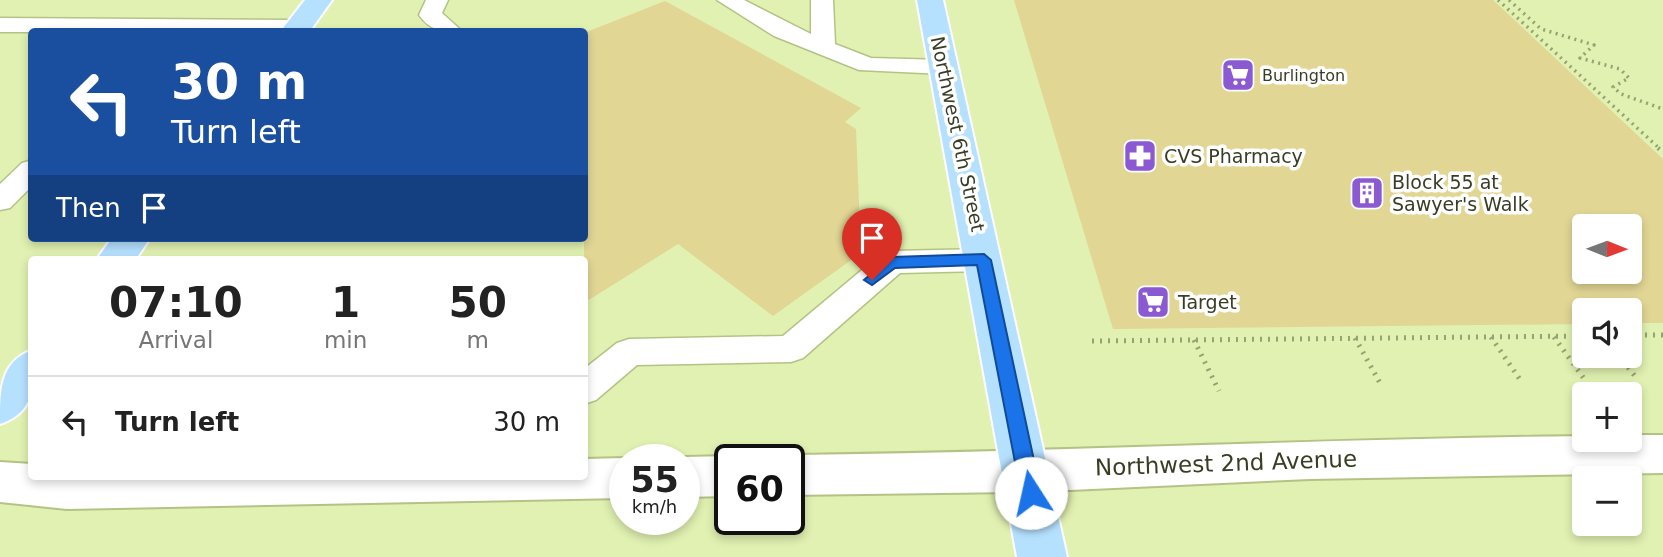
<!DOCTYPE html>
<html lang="en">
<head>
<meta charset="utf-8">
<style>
	:root { --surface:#fff; --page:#f6f6f6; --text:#222; --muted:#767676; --line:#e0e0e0 }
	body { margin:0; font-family:"DejaVu Sans",sans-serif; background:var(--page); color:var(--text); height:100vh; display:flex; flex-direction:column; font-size:26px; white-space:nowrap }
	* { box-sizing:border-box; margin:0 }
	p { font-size:23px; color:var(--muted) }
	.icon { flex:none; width:38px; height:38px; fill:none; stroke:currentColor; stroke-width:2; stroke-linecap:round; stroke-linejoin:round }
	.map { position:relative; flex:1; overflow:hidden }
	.drawer { position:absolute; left:28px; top:256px; width:560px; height:224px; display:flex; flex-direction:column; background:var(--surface); border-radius:7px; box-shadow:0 4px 10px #0003 }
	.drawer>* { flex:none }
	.hud { position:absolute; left:28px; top:28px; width:560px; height:214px; border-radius:7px; box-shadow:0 4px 10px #0003; background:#1a4fa0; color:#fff; overflow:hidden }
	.needle { width:46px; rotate:91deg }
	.buttons { position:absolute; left:1572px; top:214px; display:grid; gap:14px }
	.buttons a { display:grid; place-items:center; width:70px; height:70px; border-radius:7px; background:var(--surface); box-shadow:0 4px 10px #0003; font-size:35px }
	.speed { position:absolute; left:609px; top:444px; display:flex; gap:14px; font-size:35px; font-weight:700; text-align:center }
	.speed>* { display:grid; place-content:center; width:91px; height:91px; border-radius:50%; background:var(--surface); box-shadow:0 4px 10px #0003; line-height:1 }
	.speed small { font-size:18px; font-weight:400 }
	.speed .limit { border:4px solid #111; border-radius:10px; background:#fff; color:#111 }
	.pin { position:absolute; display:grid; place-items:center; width:60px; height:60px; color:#fff; margin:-72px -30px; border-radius:50% 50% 50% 0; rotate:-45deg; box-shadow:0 0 7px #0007 }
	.pin .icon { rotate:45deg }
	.me { position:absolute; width:77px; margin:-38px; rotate:350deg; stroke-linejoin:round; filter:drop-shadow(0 0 5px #0008) }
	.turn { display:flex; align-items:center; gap:24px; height:147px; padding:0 28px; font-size:32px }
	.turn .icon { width:91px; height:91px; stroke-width:2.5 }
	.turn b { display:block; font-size:49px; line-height:60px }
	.then { display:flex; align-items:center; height:66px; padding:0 28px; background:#0003; gap:14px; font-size:26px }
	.eta { display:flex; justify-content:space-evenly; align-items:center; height:119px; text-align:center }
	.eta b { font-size:42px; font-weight:700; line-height:49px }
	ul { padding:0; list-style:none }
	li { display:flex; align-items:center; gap:21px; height:91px; padding:0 28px; border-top:2px solid var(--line) }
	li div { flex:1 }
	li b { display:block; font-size:26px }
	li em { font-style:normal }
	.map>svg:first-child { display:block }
	.building { fill:#e1d694; fill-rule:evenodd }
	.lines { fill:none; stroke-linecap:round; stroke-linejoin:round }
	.service-casing { stroke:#b4c385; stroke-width:3 }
	.tertiary-casing { stroke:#b4c385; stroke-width:4 }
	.primary-casing { stroke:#fff; stroke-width:4 }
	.path-far2 { stroke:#97a273; stroke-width:3.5; stroke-dasharray:2 4.5; stroke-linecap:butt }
	.path-far1 { stroke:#97a273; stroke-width:4.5; stroke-dasharray:2 5; stroke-linecap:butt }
	.path { stroke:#97a273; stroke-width:5; stroke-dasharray:2 6; stroke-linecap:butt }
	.service { fill:#fff; fill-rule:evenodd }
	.tertiary { fill:#fff; fill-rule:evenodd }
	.primary { fill:#b5e1ff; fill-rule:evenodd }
	.route { fill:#1a73e8; stroke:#114b97; stroke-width:2 }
	.labels { text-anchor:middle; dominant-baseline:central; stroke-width:7; stroke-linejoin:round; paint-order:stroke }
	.far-poi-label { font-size:16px; fill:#383e24; stroke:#fff; text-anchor:start }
	.street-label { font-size:19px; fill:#383e24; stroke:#fff }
	.poi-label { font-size:19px; fill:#383e24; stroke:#fff; text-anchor:start }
	.near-street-label { font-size:23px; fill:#383e24; stroke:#fff }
</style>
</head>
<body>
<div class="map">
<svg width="1663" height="557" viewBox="0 0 1663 557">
	<rect width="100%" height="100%" fill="#e1f1b1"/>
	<g class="building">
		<path d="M 1014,0 L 1493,0 L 1663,159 L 1663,323 L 1629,323 L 1629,310 L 1584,310 L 1584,324 L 1113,329 ZM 1584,226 L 1629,226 L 1629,271 L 1584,271 Z"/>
		<polygon points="665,1 861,108 845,122 856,129 861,253 773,316 678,244 584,303 584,33"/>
	</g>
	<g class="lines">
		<defs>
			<g id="service">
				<path d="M 426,0 L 448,0 L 442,13 L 463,32 C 444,32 431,32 419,15 Z"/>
				<polygon points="717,0 744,0 811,34 811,0 833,0 835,44 871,58 944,60 953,62 956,67 953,72 944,74 859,70 774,36"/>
				<polygon points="0,18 297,20 308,27 305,32 0,32"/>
				<polygon points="32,160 32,186 10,208 0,210 0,184 22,163"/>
				<polygon points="983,249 994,252 998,260 994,268 983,271 900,273 803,358 791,362 637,365 596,400 584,404 584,369 617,343 629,339 783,336 881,254 892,251"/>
			</g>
			<g id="tertiary">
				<path d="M 1629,435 L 1663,435 L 1663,473 L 1310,479 L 1027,492 L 789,495 L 789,460 L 774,460 L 789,455 C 1054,452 1319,439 1584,436 L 1584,439 L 1629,439 Z"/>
				<polygon points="730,456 742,460 730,460 730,496 684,497 684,460 674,460 684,457"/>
				<polygon points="625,458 632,460 625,460 625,498 67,509 0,502 0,462 32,464 32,476 584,476 584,459"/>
			</g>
			<g id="primary">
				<polygon points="305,0 332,0 309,32 280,32"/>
				<polygon points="917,0 943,0 1067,557 1017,557"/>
				<polygon points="112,238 150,238 136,259 97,259"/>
				<path d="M 32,350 C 32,384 38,411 0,424 C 0,390 0,362 32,350 Z"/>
			</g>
		</defs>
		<use href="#service" class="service-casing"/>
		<use href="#tertiary" class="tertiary-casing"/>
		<use href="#primary" class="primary-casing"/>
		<g class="path-far2">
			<polyline points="1498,0 1660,149"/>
			<polyline points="1509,0 1541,29 1594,45 1580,58 1620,69 1629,78 1613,87 1621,94 1663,109"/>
		</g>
		<polyline class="path-far1" points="1658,148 1663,152"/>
		<g class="path">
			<polyline points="1629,335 1663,335"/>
			<polyline points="1491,337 1521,381"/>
			<polyline points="1554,337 1585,380"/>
			<polyline points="1355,338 1380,383"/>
			<polyline points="1194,340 1219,391"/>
			<polyline points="1092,341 1584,336"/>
			<polyline points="1618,355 1638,380"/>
		</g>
		<use href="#service" class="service"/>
		<use href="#tertiary" class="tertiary"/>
		<use href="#primary" class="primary"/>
	</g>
	<polygon class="route" points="984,254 991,260 1041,493 1038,499 1031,502 1024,499 1021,493 977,265 895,268 872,285 864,280 892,257"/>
	<defs>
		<symbol id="supermarket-square" viewBox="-11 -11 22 22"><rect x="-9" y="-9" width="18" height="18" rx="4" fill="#8b59d2" stroke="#fff"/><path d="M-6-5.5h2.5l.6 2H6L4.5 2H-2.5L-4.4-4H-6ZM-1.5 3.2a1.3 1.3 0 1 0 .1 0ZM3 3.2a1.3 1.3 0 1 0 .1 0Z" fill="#fff"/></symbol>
		<symbol id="pharmacy-square" viewBox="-11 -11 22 22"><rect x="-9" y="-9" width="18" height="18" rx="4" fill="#8b59d2" stroke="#fff"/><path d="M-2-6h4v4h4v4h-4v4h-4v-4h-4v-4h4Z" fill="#fff"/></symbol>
		<symbol id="building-square" viewBox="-11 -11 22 22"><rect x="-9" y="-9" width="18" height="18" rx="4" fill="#8b59d2" stroke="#fff"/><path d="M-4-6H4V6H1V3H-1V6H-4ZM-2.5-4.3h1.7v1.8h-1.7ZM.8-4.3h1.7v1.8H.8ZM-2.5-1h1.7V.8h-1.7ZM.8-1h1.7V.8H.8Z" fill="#fff"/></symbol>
	</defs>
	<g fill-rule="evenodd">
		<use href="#supermarket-square" x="1219" y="56" width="38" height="38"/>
		<use href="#pharmacy-square" x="1121" y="137" width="38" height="38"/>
		<use href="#building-square" x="1348" y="174" width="38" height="38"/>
		<use href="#supermarket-square" x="1134" y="283" width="38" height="38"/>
	</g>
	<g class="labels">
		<g class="far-poi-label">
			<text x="1262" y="75">Burlington</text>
		</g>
		<g class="street-label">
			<text transform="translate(958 134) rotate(78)">Northwest 6th Street</text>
		</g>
		<g class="poi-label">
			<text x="1164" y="156">CVS Pharmacy</text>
			<text x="1392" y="182">Block 55 at<tspan x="1392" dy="22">Sawyer's Walk</tspan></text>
			<text x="1178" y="302">Target</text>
		</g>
		<g class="near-street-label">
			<text transform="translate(1226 463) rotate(-2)">Northwest 2nd Avenue</text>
		</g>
	</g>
</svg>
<div class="buttons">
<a><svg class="needle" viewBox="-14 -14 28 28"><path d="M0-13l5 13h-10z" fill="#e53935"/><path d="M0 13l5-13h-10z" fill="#767676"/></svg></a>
<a><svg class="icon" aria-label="sound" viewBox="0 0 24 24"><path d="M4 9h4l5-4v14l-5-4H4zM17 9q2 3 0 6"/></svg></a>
<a>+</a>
<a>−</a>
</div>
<div class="speed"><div>55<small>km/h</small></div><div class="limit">60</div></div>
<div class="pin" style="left:872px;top:280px;background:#d93025"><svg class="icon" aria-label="arrive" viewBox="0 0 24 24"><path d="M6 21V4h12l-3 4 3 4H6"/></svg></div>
<svg class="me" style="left:1031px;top:493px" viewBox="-20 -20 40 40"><circle r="19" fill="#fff"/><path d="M0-13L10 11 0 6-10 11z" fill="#1a73e8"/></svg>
<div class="hud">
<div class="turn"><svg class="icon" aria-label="left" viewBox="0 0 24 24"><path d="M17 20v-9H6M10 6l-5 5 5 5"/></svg><div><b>30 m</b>Turn left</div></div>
<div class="then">Then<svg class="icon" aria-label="arrive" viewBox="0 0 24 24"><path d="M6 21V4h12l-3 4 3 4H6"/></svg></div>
</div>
<section class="drawer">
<div class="eta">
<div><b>07:10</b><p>Arrival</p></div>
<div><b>1</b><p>min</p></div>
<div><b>50</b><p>m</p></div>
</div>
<ul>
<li><svg class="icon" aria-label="left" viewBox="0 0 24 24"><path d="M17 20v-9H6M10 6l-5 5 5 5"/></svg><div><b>Turn left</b></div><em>30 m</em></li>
</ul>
</section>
</div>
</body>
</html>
